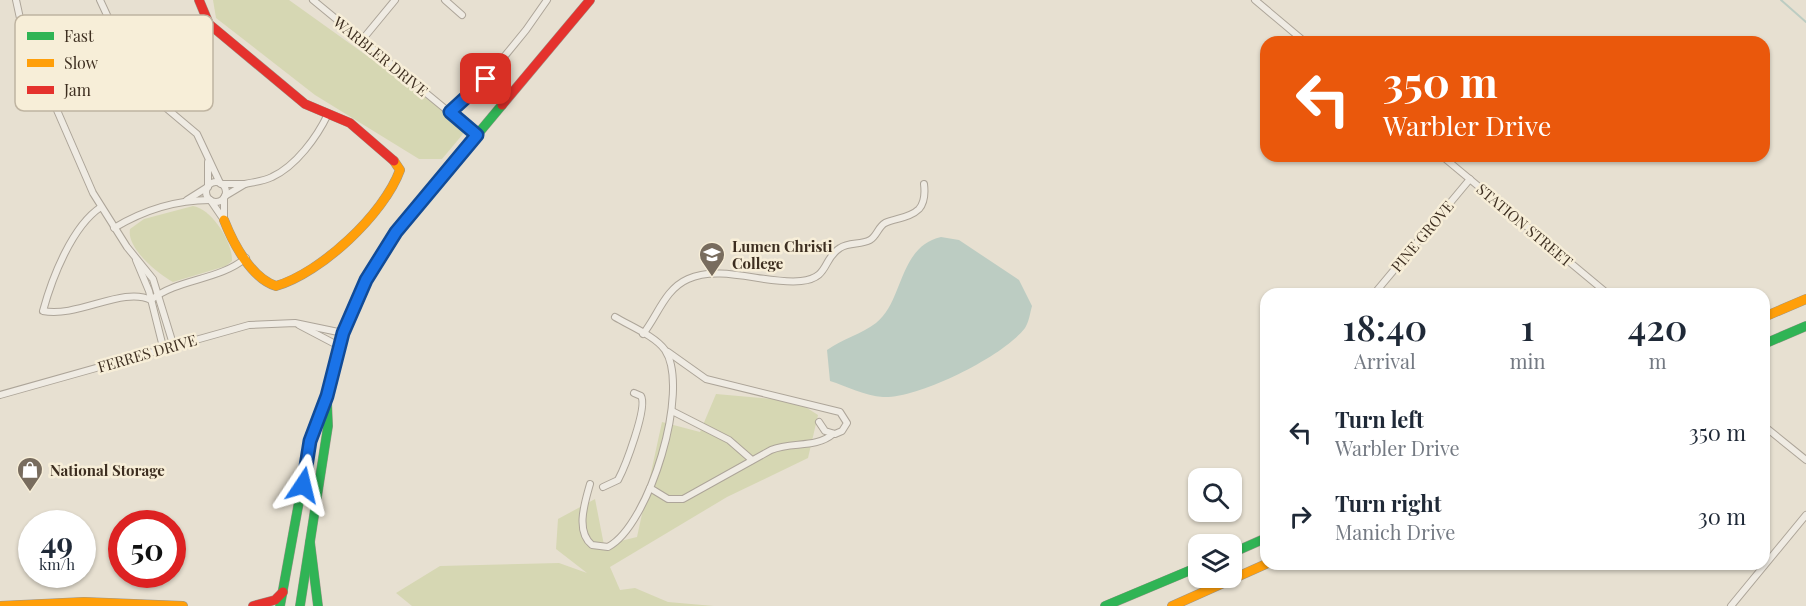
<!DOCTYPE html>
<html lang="en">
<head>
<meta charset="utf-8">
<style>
	:root { --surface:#fff; --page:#f6f6f7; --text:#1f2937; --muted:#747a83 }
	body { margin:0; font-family:"Playfair Display",serif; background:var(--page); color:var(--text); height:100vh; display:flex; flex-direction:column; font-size:22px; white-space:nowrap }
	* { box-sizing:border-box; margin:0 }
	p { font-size:20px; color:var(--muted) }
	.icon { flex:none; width:33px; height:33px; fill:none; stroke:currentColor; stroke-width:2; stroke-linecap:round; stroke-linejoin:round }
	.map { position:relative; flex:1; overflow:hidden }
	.drawer { position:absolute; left:1260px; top:288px; width:510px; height:282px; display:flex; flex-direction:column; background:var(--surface); border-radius:18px; box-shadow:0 2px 4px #0004 }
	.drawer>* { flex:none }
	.top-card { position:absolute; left:1260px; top:36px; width:510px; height:126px; border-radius:18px; box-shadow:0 2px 4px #0004; background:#ea580c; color:#fff; overflow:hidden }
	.buttons { position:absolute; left:1188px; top:468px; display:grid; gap:12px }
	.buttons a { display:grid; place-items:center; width:54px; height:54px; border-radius:12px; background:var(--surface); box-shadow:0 2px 4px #0004; font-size:30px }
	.speed { position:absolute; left:18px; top:510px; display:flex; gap:12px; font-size:30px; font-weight:700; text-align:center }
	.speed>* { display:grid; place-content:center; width:78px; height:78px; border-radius:50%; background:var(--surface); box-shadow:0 2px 4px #0004; line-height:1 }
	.speed small { font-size:15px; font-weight:400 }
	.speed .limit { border:9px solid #d22; background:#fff; color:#111 }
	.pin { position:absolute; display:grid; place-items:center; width:51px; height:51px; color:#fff; margin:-26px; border-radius:12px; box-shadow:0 3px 9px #0006 }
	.me { position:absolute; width:66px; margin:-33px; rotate:10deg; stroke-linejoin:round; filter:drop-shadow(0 0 4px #0008) }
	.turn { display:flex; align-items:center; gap:21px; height:126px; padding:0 24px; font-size:27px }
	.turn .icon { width:78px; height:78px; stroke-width:2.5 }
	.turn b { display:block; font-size:42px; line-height:51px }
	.eta { display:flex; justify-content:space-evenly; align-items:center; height:102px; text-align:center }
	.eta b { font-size:36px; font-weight:600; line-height:42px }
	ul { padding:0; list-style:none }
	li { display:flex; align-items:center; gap:18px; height:84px; padding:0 24px }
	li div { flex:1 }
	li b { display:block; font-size:22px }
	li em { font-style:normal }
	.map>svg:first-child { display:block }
	.green { fill:#d6d7b3 }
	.water { fill:#bcccc2 }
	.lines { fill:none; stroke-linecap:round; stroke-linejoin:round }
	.stream { stroke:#bcccc2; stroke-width:2 }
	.street-casing { stroke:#ada599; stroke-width:8 }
	.fast-casing { stroke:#9c958a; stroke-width:10 }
	.slow-casing { stroke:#9c958a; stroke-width:10 }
	.jam-casing { stroke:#9c958a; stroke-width:10 }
	.street { stroke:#efebe3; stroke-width:6 }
	.fast { stroke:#30b455; stroke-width:9 }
	.slow { stroke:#ff9f0a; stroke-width:9 }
	.jam { stroke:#e5322d; stroke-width:9 }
	.route-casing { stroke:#114b97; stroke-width:15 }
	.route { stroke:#1a73e8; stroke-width:10 }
	.labels { text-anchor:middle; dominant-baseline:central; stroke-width:5; stroke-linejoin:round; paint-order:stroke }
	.street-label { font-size:15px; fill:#3d2e20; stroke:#f7eed8 }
	.poi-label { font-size:15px; font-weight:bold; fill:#3d2e20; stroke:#f7eed8; text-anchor:start }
	.key { fill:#f7eed8; stroke:#bfb4a1; stroke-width:1.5 }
	.key-label { font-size:16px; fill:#3d2e20 }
</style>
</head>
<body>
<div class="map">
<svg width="1806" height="606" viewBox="0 0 1806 606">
	<rect width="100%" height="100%" fill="#e7e0d1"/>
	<g class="green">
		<polygon points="213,0 289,0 468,128 442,159 419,159 315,95 216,18"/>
		<path d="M 193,206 C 212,209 233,243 232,261 L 226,266 L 173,282 C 158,274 126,248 130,229 L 144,219 Z"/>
		<polygon points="716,394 796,401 818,415 808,458 727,497 610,567 620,590 635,588 668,602 714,606 412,606 396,593 440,566 559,563 587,573 556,549 558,519 595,499 604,545 637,537 662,422 700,432"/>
	</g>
	<path class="water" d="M 941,237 L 959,240 L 1019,280 L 1032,306 C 1030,313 1029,322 1025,328 C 1004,356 918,399 883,397 C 865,396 846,386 830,381 L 827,350 C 842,339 862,334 876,323 C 904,301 898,247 941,237 Z"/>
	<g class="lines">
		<polyline class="stream" points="1781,0 1806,22"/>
		<defs>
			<g id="street">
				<polyline points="16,0 23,32 93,193 127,247 153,279 173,344"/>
				<polyline points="100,0 140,86 197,134 220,183"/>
				<polyline points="313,0 477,135"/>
				<polyline points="445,0 462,15"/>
				<polyline points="1255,0 1305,42"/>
				<polyline points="362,40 395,0"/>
				<polyline points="450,112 486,79 526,30 547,0"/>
				<polyline points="1442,156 1608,294"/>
				<circle cx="216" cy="192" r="10"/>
				<polyline points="221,184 245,184 225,196"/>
				<path d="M 245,184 C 254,182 264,181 272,177 C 296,166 317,137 328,114"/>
				<polyline points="208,187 208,162"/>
				<polyline points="187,200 206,188"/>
				<polyline points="211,201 224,220 224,198"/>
				<path d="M 101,207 C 72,226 52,278 43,311 C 78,318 123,286 151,300 C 179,278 218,281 246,258"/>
				<path d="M 114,228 C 144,210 175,200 210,200"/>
				<polyline points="136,260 149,291 163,347"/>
				<polyline points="1374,294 1470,179"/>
				<polyline points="299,325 339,346"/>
				<path d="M 643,334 C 658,315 665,289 688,279 C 721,264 767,285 801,281 C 830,278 822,259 840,248 C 849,242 861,245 870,240 C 877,236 878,227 885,223 C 896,218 910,218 919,209 C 925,202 925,192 924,184"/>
				<polyline points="668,352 706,379 840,412 847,423 842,431 835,434 825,431 819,422"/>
				<polyline points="0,395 249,325 295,323 343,333"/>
				<polyline points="672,411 729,440 752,460"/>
				<polyline points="1764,426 1806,460"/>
				<path d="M 590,484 C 585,502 575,531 592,545 L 608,547 C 649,526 691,389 665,350 C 655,336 630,326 615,317"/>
				<path d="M 603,487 L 618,480 C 625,467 648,407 641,396 L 634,393"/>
				<path d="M 650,488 L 668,499 L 683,499 L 771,450 C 792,441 815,449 833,434"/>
				<polyline points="1731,606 1806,515"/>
			</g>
			<g id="fast">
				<polyline points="1764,344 1806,326"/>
				<polyline points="310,542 318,606"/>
				<polyline points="1232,553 1266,538"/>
				<polyline points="280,606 310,441 327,396 343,333 366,280 396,232 502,105"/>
				<polyline points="300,606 328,426 327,402"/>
				<polyline points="1105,606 1198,567"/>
			</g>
			<g id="slow">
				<path d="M 224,220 C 233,243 251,278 276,286 C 321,273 384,214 400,170 L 394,161"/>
				<polyline points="1764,317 1806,299"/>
				<polyline points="0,606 84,602 183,606"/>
				<polyline points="1172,606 1266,564"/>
			</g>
			<g id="jam">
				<polyline points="199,0 209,24 305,104 350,123 394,161"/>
				<polyline points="502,105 590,0"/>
				<polyline points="253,606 275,600 283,592"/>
			</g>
		</defs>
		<use href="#street" class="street-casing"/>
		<use href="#fast" class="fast-casing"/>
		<use href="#slow" class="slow-casing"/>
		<use href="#jam" class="jam-casing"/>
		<use href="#street" class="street"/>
		<use href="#fast" class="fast"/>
		<use href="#slow" class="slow"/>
		<use href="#jam" class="jam"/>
	</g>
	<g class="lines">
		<defs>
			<polyline id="route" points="303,485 310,441 327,396 343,333 366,280 396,232 477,135 450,112 486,79"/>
		</defs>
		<use href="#route" class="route-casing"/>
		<use href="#route" class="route"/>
	</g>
	<defs>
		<symbol id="school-pin" viewBox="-11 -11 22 30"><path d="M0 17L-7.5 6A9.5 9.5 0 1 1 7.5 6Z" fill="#786c5e" stroke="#f7eed8"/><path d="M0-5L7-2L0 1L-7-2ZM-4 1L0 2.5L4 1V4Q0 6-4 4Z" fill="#fff"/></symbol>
		<symbol id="shop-pin" viewBox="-11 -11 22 30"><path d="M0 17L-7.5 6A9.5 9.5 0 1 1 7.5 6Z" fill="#786c5e" stroke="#f7eed8"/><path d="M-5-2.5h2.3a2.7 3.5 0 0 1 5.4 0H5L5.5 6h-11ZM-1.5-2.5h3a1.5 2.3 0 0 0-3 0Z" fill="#fff"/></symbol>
	</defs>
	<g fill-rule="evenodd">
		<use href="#school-pin" x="697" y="240" width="30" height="40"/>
		<use href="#shop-pin" x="15" y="455" width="30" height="40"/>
	</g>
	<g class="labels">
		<g class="street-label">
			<text transform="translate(381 56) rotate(39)">WARBLER DRIVE</text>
			<text transform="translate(1525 225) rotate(40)">STATION STREET</text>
			<text transform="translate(1422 236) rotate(-50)">PINE GROVE</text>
			<text transform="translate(147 353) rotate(-16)">FERRES DRIVE</text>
		</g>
		<g class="poi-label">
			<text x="732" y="246">Lumen Christi<tspan x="732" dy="17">College</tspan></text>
			<text x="50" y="470">National Storage</text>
		</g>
	</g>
	<rect x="15" y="15" width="198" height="96" rx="9" class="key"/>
	<rect x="27" y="32" width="27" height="8" fill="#30b455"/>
	<rect x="27" y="59" width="27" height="8" fill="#ff9f0a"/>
	<rect x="27" y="86" width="27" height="8" fill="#e5322d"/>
	<g class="key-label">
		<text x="64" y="42">Fast</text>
		<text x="64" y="69">Slow</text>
		<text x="64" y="96">Jam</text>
	</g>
</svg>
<div class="buttons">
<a><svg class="icon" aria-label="search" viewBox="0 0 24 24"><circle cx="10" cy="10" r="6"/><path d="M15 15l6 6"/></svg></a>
<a><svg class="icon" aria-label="layers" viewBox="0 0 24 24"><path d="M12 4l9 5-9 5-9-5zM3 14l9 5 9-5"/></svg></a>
</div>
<div class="speed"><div>49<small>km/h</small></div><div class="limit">50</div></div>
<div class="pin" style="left:486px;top:79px;background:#d93025"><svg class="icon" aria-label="arrive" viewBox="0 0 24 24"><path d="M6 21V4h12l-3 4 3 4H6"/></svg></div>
<svg class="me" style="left:303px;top:485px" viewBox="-20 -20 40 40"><path d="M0-17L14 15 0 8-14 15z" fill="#1a73e8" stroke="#fff" stroke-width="4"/></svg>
<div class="top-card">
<div class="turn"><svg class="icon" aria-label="left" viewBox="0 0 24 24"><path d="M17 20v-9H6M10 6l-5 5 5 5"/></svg><div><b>350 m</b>Warbler Drive</div></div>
</div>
<section class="drawer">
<div class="eta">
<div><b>18:40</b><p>Arrival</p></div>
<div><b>1</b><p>min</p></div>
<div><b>420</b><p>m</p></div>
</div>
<ul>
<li><svg class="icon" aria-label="left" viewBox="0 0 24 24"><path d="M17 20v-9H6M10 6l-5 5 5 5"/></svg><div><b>Turn left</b><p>Warbler Drive</p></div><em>350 m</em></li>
<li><svg class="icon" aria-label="right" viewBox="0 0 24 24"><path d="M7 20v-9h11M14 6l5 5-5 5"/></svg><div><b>Turn right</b><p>Manich Drive</p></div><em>30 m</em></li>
</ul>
</section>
</div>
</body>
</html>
